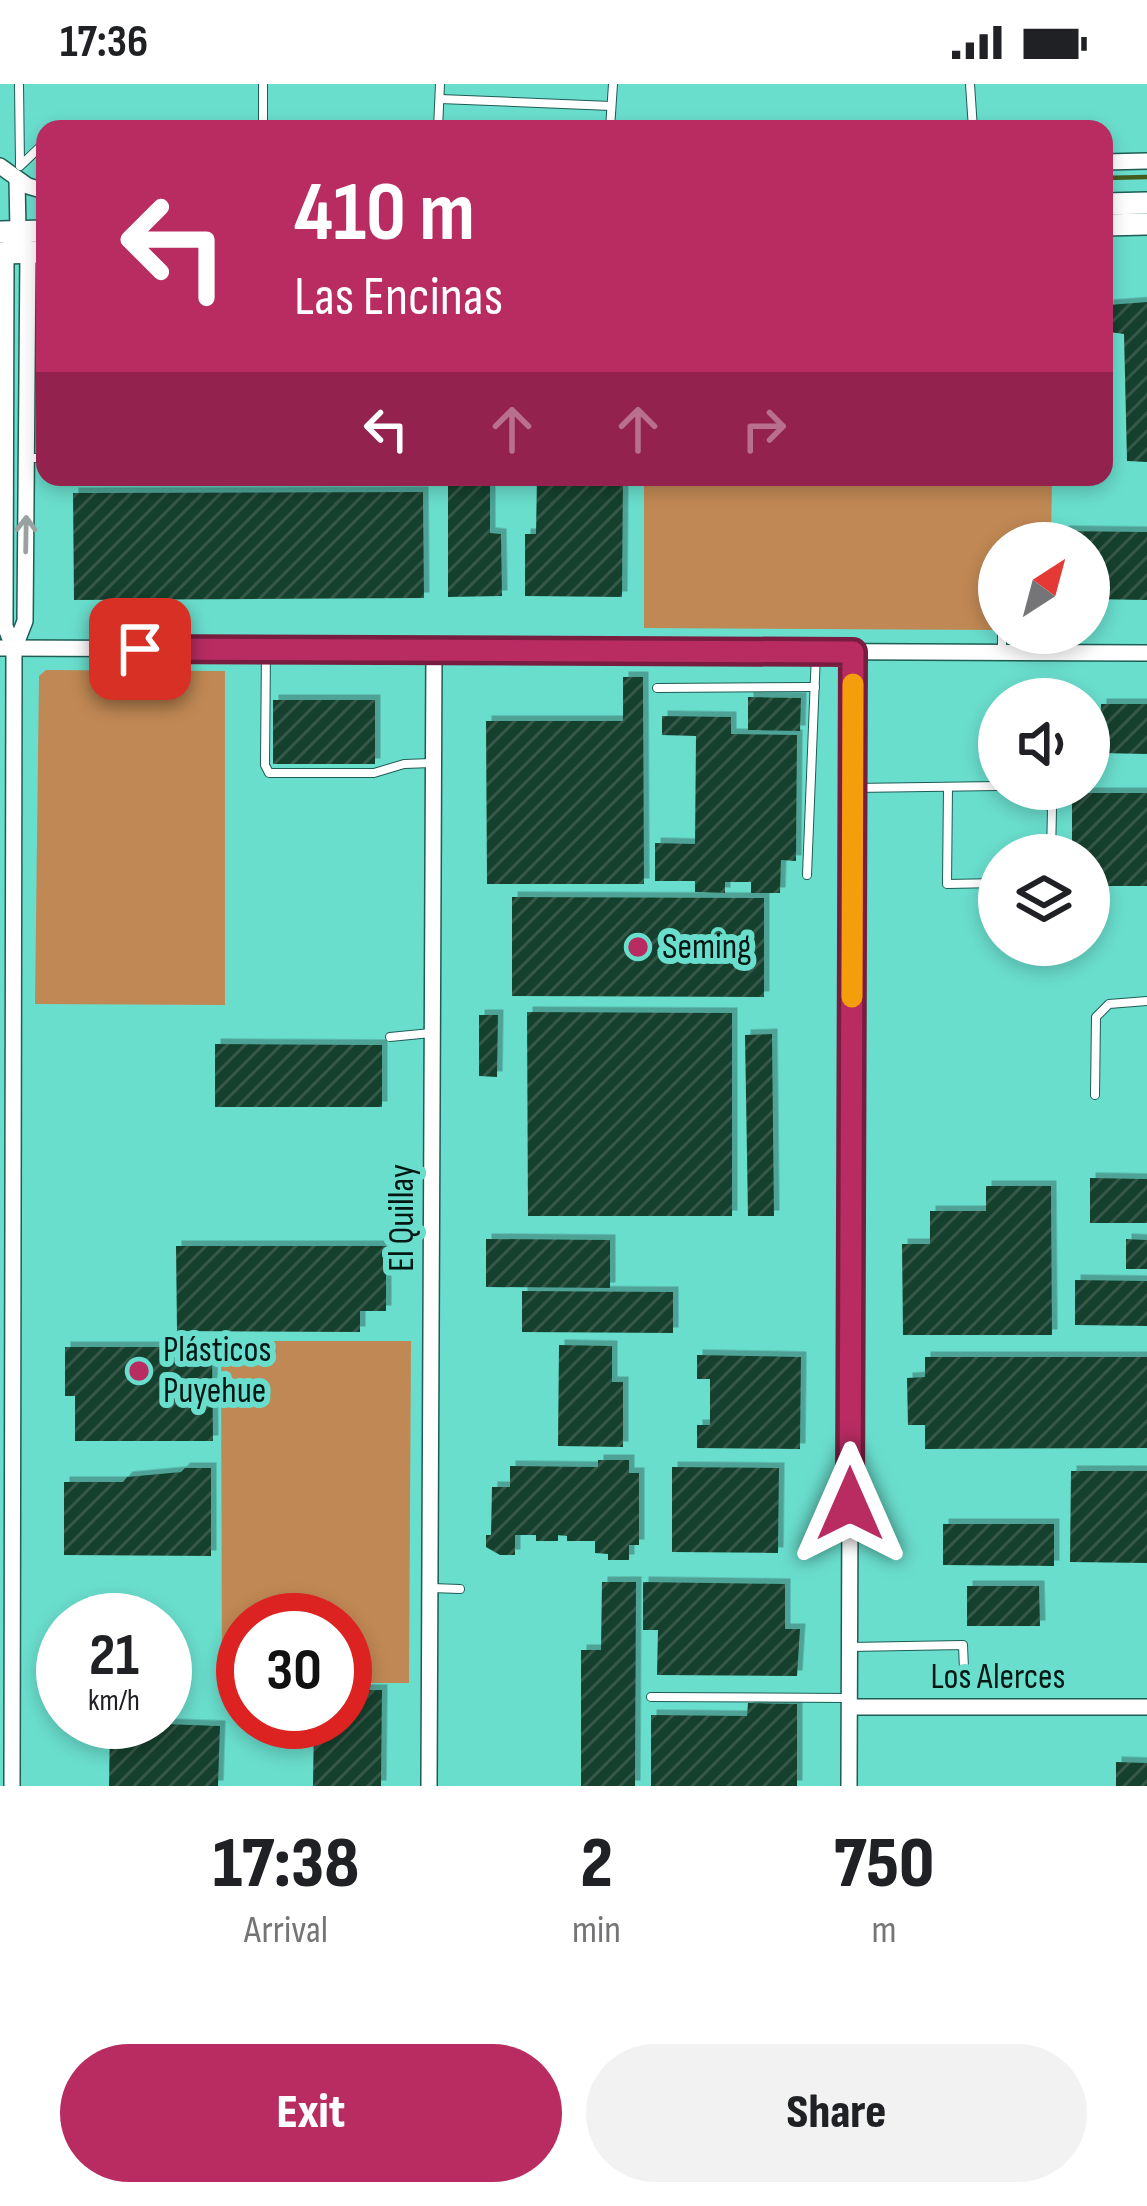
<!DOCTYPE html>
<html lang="en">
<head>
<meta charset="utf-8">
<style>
	:root { --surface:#fff; --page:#f2f2f2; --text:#202124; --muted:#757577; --accent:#b82c62 }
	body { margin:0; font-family:"Sofia Sans Condensed",sans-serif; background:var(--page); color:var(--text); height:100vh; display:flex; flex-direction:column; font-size:45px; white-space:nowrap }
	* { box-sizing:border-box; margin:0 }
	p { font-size:39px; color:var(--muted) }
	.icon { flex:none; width:66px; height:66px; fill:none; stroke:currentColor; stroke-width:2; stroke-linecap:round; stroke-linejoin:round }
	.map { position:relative; height:1702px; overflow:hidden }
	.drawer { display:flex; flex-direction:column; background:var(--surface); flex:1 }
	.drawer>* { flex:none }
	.top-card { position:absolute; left:36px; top:36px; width:1077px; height:366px; border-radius:24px; box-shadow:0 6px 18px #0003; background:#b82c62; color:#fff; overflow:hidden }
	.needle { width:78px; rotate:36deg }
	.tools { position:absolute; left:978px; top:438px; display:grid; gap:24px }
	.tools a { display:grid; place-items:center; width:132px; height:132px; border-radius:50%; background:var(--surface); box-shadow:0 6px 18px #0003; font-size:60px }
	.speed { position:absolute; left:36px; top:1509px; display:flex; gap:24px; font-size:60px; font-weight:700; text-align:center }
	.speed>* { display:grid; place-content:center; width:156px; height:156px; border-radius:50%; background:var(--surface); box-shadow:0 6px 18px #0003; line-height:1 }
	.speed small { font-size:30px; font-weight:400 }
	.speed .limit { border:18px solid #d22; background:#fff; color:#111 }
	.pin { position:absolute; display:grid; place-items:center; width:102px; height:102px; color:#fff; margin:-51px; border-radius:24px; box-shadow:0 6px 18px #0006 }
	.me { position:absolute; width:132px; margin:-66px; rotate:0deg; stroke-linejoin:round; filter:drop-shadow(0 0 9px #0008) }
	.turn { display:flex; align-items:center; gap:42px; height:252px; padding:0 60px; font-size:54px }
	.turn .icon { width:156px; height:156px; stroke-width:2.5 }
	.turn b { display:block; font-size:84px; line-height:102px }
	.lanes { display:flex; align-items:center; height:114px; padding:0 60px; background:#0003; justify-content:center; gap:60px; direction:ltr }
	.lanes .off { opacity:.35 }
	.eta { display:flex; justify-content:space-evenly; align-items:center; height:204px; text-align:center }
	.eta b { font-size:72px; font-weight:800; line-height:84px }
	.action { display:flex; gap:24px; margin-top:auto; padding:24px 60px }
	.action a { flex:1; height:138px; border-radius:72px; background:var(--accent); color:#fff; font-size:48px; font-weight:800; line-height:138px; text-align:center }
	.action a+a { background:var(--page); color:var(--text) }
	.status { display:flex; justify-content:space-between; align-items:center; height:84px; padding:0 60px; background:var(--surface); direction:ltr }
	.status svg { height:33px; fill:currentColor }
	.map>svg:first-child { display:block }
	.green { fill:#c08854 }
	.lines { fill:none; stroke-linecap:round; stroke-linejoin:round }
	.stream { stroke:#455c1f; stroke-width:4.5 }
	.building { fill:url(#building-hatch); filter:url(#shadow) }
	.service-casing { stroke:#1d5d54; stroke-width:10 }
	.minor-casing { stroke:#1d5d54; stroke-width:18 }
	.secondary-casing { stroke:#1d5d54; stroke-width:24 }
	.service { stroke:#fff; stroke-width:8 }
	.minor { stroke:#fff; stroke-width:15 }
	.secondary { stroke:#fff; stroke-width:21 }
	.oneway { stroke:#99a2a1 }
	.route-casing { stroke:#781d40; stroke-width:30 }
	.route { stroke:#b82c62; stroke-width:21 }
	.slow { stroke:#f59e0b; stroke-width:21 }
	.poi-dot { fill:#b82c62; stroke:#6adecd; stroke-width:4.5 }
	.labels { text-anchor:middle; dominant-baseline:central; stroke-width:12; stroke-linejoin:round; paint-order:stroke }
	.poi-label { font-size:36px; fill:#001713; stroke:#6adecd; text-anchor:start }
	.street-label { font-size:36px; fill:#001713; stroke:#6adecd }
</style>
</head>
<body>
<div class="status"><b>17:36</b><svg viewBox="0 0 49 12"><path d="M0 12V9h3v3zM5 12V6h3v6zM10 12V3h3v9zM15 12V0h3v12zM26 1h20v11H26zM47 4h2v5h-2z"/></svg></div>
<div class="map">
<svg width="1147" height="1702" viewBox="0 0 1147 1702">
	<defs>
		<pattern id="building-hatch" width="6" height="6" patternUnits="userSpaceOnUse" patternTransform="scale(3)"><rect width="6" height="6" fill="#17412f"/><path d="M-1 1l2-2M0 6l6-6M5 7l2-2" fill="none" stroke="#36594a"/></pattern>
		<filter id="shadow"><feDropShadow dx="5.5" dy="-5.5" stdDeviation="0" flood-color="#0004"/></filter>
	</defs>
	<rect width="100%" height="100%" fill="#6adecd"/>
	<g class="green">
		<polygon points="644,393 1052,393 1051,459 999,459 999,546 644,544"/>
		<polygon points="46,586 225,587 225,921 35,920 39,592"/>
		<polygon points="221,1257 411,1257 409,1599 345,1599 345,1536 243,1536 243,1599 222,1599"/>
	</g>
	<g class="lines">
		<polyline class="stream" points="1104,94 1147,93"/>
	</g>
	<g class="building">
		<polygon points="1147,218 1147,378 1127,377 1124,250 1109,248 1108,221"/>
		<polygon points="448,393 490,393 490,449 501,450 502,512 448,513"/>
		<polygon points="537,393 623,393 622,513 525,512 525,450 536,450"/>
		<polygon points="423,408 424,514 74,516 73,409"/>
		<polygon points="1063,447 1147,448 1147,516 1089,515 1089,459 1063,459"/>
		<polygon points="623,593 643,593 644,800 487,800 486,637 623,637"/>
		<polygon points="748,613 801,614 800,647 748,646"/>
		<rect x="273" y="616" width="102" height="64"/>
		<polygon points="1101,620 1147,620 1147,670 1100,669"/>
		<polygon points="662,632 731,633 731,650 797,651 796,777 781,776 780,809 751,809 751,798 725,798 725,809 695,808 695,797 655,797 655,759 695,760 696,652 662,651"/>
		<polygon points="1072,709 1147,709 1147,802 1089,802 1089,771 1072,771"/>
		<polygon points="512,813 764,814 764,913 512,912"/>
		<polygon points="527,928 732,929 732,1132 528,1132"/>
		<polygon points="479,931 498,931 497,993 479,992"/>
		<polygon points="772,950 774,1132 748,1132 745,951"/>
		<polygon points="215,960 382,961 382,1023 215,1023"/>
		<polygon points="1090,1094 1147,1095 1147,1139 1090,1139"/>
		<polygon points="986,1102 1051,1102 1052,1251 903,1251 902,1160 930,1160 930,1127 986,1127"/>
		<polygon points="486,1155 610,1156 610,1204 486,1203"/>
		<polygon points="1126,1155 1147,1156 1147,1185 1126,1185"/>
		<polygon points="176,1162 386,1162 386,1227 360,1227 360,1248 177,1247"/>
		<polygon points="1075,1196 1147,1197 1147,1242 1075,1241"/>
		<polygon points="522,1207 673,1208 673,1249 522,1248"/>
		<polygon points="559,1261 612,1262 612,1298 623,1298 623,1363 558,1362"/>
		<polygon points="65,1263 212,1263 213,1357 75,1357 75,1312 65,1312"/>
		<polygon points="697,1271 801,1273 800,1365 697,1364 697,1341 710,1341 710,1295 697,1295"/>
		<polygon points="925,1273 1147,1273 1147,1364 925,1365 925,1341 908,1341 907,1294 925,1293"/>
		<polygon points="598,1376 629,1376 629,1389 639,1389 639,1461 629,1461 629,1476 608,1476 608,1470 595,1469 595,1457 567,1457 567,1452 558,1451 558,1457 536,1457 536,1451 515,1451 515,1471 500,1471 486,1463 486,1451 491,1451 492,1403 510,1403 510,1382 598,1383"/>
		<polygon points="672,1383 779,1384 778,1469 672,1468"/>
		<polygon points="185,1384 211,1384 211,1472 64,1471 64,1398 123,1398 127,1393 181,1388"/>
		<polygon points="1071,1387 1147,1387 1147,1479 1070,1478"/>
		<polygon points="943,1440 1054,1440 1054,1482 943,1481"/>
		<polygon points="602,1498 636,1498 635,1702 581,1702 581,1566 601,1566"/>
		<polygon points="643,1498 785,1500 785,1545 800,1545 797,1592 657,1591 658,1546 643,1546"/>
		<polygon points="967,1502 1039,1502 1040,1542 967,1542"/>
		<polygon points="345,1606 382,1606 381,1702 313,1702 314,1638 345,1638"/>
		<polygon points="748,1619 797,1620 797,1702 651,1702 651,1631 747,1632"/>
		<polygon points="110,1638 220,1642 218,1702 109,1702"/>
		<polygon points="1116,1678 1147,1679 1147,1702 1116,1702"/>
	</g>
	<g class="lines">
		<defs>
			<g id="service">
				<polyline points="19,0 20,81"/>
				<polyline points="970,0 973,45"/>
				<polyline points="440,15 611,22"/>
				<polyline points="263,45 263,0"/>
				<polyline points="438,45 440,0"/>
				<polyline points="610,45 613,0"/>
				<polyline points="20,82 40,63"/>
				<polyline points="28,374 45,374"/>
				<polyline points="1002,549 1002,567"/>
				<polyline points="266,566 265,681 269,689 374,689 404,680 432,679"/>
				<polyline points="657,604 815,603"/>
				<polyline points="948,703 947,800 999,799"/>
				<polyline points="854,704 999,702"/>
				<polyline points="1035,705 1052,725 1051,771"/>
				<polyline points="807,791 816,569"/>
				<polyline points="390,953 431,949"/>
				<polyline points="1095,1011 1096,933 1109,920 1147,917"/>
				<polyline points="431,1504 460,1505"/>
				<polyline points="850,1563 963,1561 964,1585"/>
				<polyline points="651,1613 848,1614"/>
			</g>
			<g id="minor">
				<polyline points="1104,78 1147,77"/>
				<polyline points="0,82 28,102 45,107"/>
				<polyline points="11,160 6,169 5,542 14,565 12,1702"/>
				<polyline points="0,564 1147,569"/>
				<polyline points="14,565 25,537 28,168 18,147 17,95"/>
				<polyline points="850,1623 1147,1623"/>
				<polyline points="429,1702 434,566"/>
				<polyline points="849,1702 853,568"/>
			</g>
			<g id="secondary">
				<polyline points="1104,120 1147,119"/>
				<polyline points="1104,141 1147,140"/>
				<polyline points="0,148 45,147"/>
				<polyline points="0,169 45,168"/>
			</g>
		</defs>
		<use href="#service" class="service-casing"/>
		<use href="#minor" class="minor-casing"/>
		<use href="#secondary" class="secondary-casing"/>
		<use href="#service" class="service"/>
		<use href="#minor" class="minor"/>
		<use href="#secondary" class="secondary"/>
	</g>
	<defs><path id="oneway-shaft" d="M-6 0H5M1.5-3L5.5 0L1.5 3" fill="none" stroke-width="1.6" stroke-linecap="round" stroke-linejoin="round" transform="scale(3)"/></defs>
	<use class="oneway" href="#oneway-shaft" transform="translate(26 450) rotate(-89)"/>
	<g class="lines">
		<defs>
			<polyline id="route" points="140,565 853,568 850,1420"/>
		</defs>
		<use href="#route" class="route-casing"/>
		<use href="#route" class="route"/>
		<polyline class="slow" points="852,913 853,600"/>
	</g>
	<g class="poi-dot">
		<circle cx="638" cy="863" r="12"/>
		<circle cx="139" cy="1287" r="12"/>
	</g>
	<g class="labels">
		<g class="poi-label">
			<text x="662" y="863">Seming</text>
			<text x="163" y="1266">Plásticos<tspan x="163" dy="41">Puyehue</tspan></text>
		</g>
		<g class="street-label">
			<text transform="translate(402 1134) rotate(-90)">El Quillay</text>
			<text x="998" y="1593">Los Alerces</text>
		</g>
	</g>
</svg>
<div class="tools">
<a><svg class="needle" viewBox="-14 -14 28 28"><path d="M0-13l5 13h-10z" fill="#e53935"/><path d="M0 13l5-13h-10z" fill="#757577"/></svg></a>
<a><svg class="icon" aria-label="sound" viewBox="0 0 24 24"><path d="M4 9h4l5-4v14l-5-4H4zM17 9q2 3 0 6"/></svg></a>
<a><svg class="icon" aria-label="layers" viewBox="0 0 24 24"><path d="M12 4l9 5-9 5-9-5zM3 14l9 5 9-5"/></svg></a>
</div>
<div class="speed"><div>21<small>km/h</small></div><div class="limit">30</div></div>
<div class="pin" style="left:140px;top:565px;background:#d93025"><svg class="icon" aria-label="arrive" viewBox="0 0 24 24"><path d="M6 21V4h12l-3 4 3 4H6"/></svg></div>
<svg class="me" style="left:850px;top:1420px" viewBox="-20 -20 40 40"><path d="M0-17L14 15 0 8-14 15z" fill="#b82c62" stroke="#fff" stroke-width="4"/></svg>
<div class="top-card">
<div class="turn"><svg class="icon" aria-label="left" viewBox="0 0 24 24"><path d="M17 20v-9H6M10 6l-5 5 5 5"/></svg><div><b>410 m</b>Las Encinas</div></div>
<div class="lanes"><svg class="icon" aria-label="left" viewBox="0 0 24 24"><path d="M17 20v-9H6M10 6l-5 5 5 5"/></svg><svg class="icon off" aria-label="ahead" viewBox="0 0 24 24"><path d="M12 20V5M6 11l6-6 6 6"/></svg><svg class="icon off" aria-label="ahead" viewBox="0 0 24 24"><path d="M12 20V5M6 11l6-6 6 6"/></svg><svg class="icon off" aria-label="right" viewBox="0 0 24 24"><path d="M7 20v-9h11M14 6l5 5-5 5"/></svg></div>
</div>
</div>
<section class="drawer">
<div class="eta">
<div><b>17:38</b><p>Arrival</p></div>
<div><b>2</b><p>min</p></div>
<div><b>750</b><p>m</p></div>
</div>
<div class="action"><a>Exit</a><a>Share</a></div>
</section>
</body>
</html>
